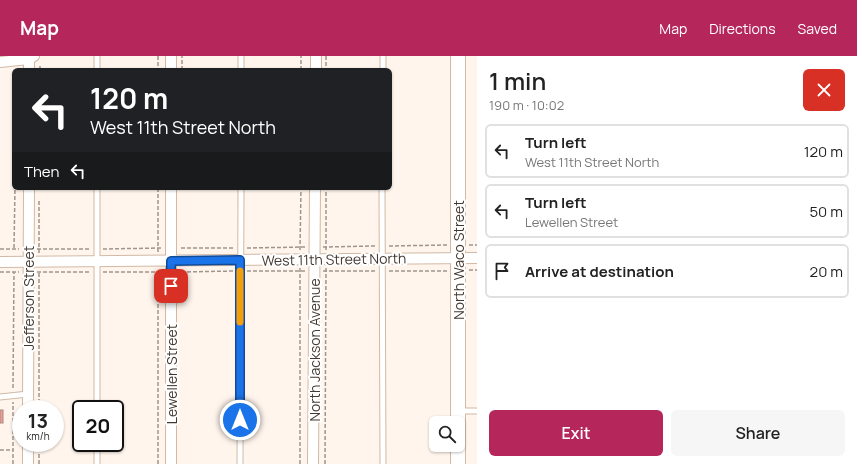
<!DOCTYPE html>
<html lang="en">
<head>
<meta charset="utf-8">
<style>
	:root { --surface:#fff; --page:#f6f6f6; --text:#222; --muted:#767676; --line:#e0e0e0; --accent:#b5275a }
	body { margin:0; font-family:Manrope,sans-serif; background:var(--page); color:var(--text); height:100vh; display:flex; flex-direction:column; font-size:15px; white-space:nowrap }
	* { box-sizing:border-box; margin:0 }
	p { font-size:13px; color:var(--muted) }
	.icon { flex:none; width:22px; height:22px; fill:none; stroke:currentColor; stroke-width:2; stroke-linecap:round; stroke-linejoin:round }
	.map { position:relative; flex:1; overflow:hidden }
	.drawer { display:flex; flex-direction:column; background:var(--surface); width:380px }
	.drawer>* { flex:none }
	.guide { position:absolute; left:12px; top:12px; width:380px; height:122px; border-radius:6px; box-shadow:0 1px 3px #0004; background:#202124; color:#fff; overflow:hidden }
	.controls { position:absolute; left:429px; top:360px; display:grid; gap:8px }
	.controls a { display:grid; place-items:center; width:36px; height:36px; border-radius:6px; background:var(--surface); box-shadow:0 1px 3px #0004; font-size:20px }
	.speed { position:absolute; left:12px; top:344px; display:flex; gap:8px; font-size:20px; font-weight:700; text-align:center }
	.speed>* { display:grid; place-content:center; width:52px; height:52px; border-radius:50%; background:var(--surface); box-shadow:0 1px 3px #0004; line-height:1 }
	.speed small { font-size:10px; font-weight:400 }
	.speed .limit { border:2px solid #111; border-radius:6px; background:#fff; color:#111 }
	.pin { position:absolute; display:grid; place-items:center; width:34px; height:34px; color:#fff; margin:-17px; border-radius:8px; box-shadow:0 2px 6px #0006 }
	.me { position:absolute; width:44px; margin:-22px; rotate:0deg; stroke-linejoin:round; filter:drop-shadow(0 0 3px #0008) }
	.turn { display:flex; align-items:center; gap:14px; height:84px; padding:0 12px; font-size:18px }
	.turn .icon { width:52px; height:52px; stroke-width:2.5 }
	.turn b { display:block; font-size:28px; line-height:34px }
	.then { display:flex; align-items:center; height:38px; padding:0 12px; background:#0003; gap:8px; font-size:15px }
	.round { display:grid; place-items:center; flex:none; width:42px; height:42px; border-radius:6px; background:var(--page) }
	.head { display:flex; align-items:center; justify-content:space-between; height:68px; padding:0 12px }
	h1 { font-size:24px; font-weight:600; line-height:30px }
	.cta { display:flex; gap:8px; margin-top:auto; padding:8px 12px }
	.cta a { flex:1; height:46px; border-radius:6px; background:var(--accent); color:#fff; font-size:16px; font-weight:600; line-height:46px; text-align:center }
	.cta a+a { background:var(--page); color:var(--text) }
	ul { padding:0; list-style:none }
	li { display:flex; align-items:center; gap:12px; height:54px; margin:0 8px 6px; padding:0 4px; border:2px solid var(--line); border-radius:6px }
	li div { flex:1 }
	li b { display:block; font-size:15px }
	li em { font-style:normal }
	header { display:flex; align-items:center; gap:24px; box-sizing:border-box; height:56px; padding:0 20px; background:var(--accent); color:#fff }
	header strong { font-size:19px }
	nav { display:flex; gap:22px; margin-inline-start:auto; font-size:14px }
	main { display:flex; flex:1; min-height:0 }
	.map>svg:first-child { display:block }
	.building { fill:#ee9f93; stroke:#a78883 }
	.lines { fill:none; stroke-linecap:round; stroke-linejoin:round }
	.lane-casing { stroke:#d1b9a5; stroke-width:7 }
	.street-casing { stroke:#d1b9a5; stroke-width:12 }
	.secondary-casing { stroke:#d1b9a5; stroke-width:16 }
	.path { stroke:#9f958d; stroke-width:1.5; stroke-dasharray:4 2; stroke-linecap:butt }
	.lane { stroke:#fff; stroke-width:5 }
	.street { stroke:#fff; stroke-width:10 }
	.secondary { stroke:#fff; stroke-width:14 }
	.route-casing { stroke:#114b97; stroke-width:10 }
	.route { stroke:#1a73e8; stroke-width:7 }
	.slow { stroke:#f59e0b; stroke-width:7 }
	.labels { text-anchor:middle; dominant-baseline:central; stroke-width:4; stroke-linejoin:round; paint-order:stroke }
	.street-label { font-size:14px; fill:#433931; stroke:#fff }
</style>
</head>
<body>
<header>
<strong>Map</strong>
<nav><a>Map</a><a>Directions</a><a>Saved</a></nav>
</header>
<main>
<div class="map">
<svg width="477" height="408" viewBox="0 0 477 408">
	<rect width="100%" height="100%" fill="#fff5ed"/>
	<rect class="building" x="0" y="354" width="3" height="13"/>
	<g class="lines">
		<defs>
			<g id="lane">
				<polyline points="97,14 97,0"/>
				<polyline points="241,14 241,0"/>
				<polyline points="383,14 383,0"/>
				<polyline points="382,132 383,408"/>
				<polyline points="0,341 28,338"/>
				<polyline points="97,353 97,132"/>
				<polyline points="459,355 477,355"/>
				<polyline points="97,387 97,408"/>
				<polyline points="240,408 241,132"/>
			</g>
			<g id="street">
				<polyline points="171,0 171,14"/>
				<polyline points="316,0 316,14"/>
				<polyline points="0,6 29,3 34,0"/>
				<polyline points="29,14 29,3"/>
				<polyline points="171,132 171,408"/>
				<polyline points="0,206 477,202"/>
				<polyline points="28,353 29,132"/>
				<polyline points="28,408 28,387"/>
				<polyline points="313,408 315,132"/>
			</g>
			<polyline id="secondary" points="458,408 458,0"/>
		</defs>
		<use href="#lane" class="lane-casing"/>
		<use href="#street" class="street-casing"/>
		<use href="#secondary" class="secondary-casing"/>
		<g class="path">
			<polyline points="158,0 158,14"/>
			<polyline points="326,0 326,14"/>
			<polyline points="40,14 40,8"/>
			<polyline points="182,14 182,0"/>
			<polyline points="301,14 301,0"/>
			<polyline points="158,132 158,196"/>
			<polyline points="39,145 39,197"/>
			<polyline points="469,189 477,189"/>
			<polyline points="389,190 447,189"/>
			<polyline points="323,191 375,190"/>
			<polyline points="14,192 15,132"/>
			<polyline points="181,192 235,192"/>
			<polyline points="247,192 305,191"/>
			<polyline points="0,193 19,193"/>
			<polyline points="37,193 91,193"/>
			<polyline points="103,193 161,192"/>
			<polyline points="300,194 301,132"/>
			<polyline points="326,194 326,132"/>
			<polyline points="469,214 477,214"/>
			<polyline points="247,215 305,215"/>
			<polyline points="323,215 375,215"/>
			<polyline points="389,215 447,215"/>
			<polyline points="0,216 19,216"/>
			<polyline points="37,216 91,216"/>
			<polyline points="103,216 161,216"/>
			<polyline points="181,216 235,215"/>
			<polyline points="13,332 14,216"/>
			<polyline points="39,353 39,217"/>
			<polyline points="0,394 13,394"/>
			<polyline points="13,408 13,346"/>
			<polyline points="39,408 39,387"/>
			<polyline points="158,408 158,216"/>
			<polyline points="300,408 300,212"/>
			<polyline points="325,408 326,212"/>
		</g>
		<use href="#lane" class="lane"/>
		<use href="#street" class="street"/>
		<use href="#secondary" class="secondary"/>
	</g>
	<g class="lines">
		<defs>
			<polyline id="route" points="171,230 171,205 240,204 240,364"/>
		</defs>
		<use href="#route" class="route-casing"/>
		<use href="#route" class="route"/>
		<polyline class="slow" points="240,215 240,266"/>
	</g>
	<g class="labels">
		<g class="street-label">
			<text transform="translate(334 203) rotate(-1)">West 11th Street North</text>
			<text transform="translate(458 204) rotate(-90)">North Waco Street</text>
			<text transform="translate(28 242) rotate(-90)">Jefferson Street</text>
			<text transform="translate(314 294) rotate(-90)">North Jackson Avenue</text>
			<text transform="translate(171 318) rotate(-90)">Lewellen Street</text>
		</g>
	</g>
</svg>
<div class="controls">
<a><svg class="icon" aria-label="search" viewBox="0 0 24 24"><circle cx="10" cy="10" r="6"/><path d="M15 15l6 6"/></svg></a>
</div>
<div class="speed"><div>13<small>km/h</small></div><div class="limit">20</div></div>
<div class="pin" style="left:171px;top:230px;background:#d93025"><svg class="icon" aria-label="arrive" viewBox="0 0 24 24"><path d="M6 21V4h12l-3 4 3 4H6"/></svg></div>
<svg class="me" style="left:240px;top:364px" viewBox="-20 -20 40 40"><circle r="17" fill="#1a73e8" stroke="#fff" stroke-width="3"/><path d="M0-11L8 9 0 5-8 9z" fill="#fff"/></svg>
<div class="guide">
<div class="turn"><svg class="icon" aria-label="left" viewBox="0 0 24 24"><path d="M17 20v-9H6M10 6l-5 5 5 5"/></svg><div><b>120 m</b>West 11th Street North</div></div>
<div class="then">Then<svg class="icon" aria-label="left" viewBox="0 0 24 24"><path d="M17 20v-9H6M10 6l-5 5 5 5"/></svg></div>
</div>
</div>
<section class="drawer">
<div class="head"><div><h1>1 min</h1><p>190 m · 10:02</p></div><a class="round" style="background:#d93025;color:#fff"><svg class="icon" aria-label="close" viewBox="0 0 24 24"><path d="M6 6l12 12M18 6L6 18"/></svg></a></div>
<ul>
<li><svg class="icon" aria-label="left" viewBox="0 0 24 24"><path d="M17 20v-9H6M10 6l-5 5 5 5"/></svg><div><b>Turn left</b><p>West 11th Street North</p></div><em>120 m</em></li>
<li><svg class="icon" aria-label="left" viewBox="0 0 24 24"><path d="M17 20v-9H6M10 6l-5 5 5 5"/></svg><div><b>Turn left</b><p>Lewellen Street</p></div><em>50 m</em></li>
<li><svg class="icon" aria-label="arrive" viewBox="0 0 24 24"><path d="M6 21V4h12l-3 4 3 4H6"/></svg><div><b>Arrive at destination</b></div><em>20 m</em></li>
</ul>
<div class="cta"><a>Exit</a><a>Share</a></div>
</section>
</main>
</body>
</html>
